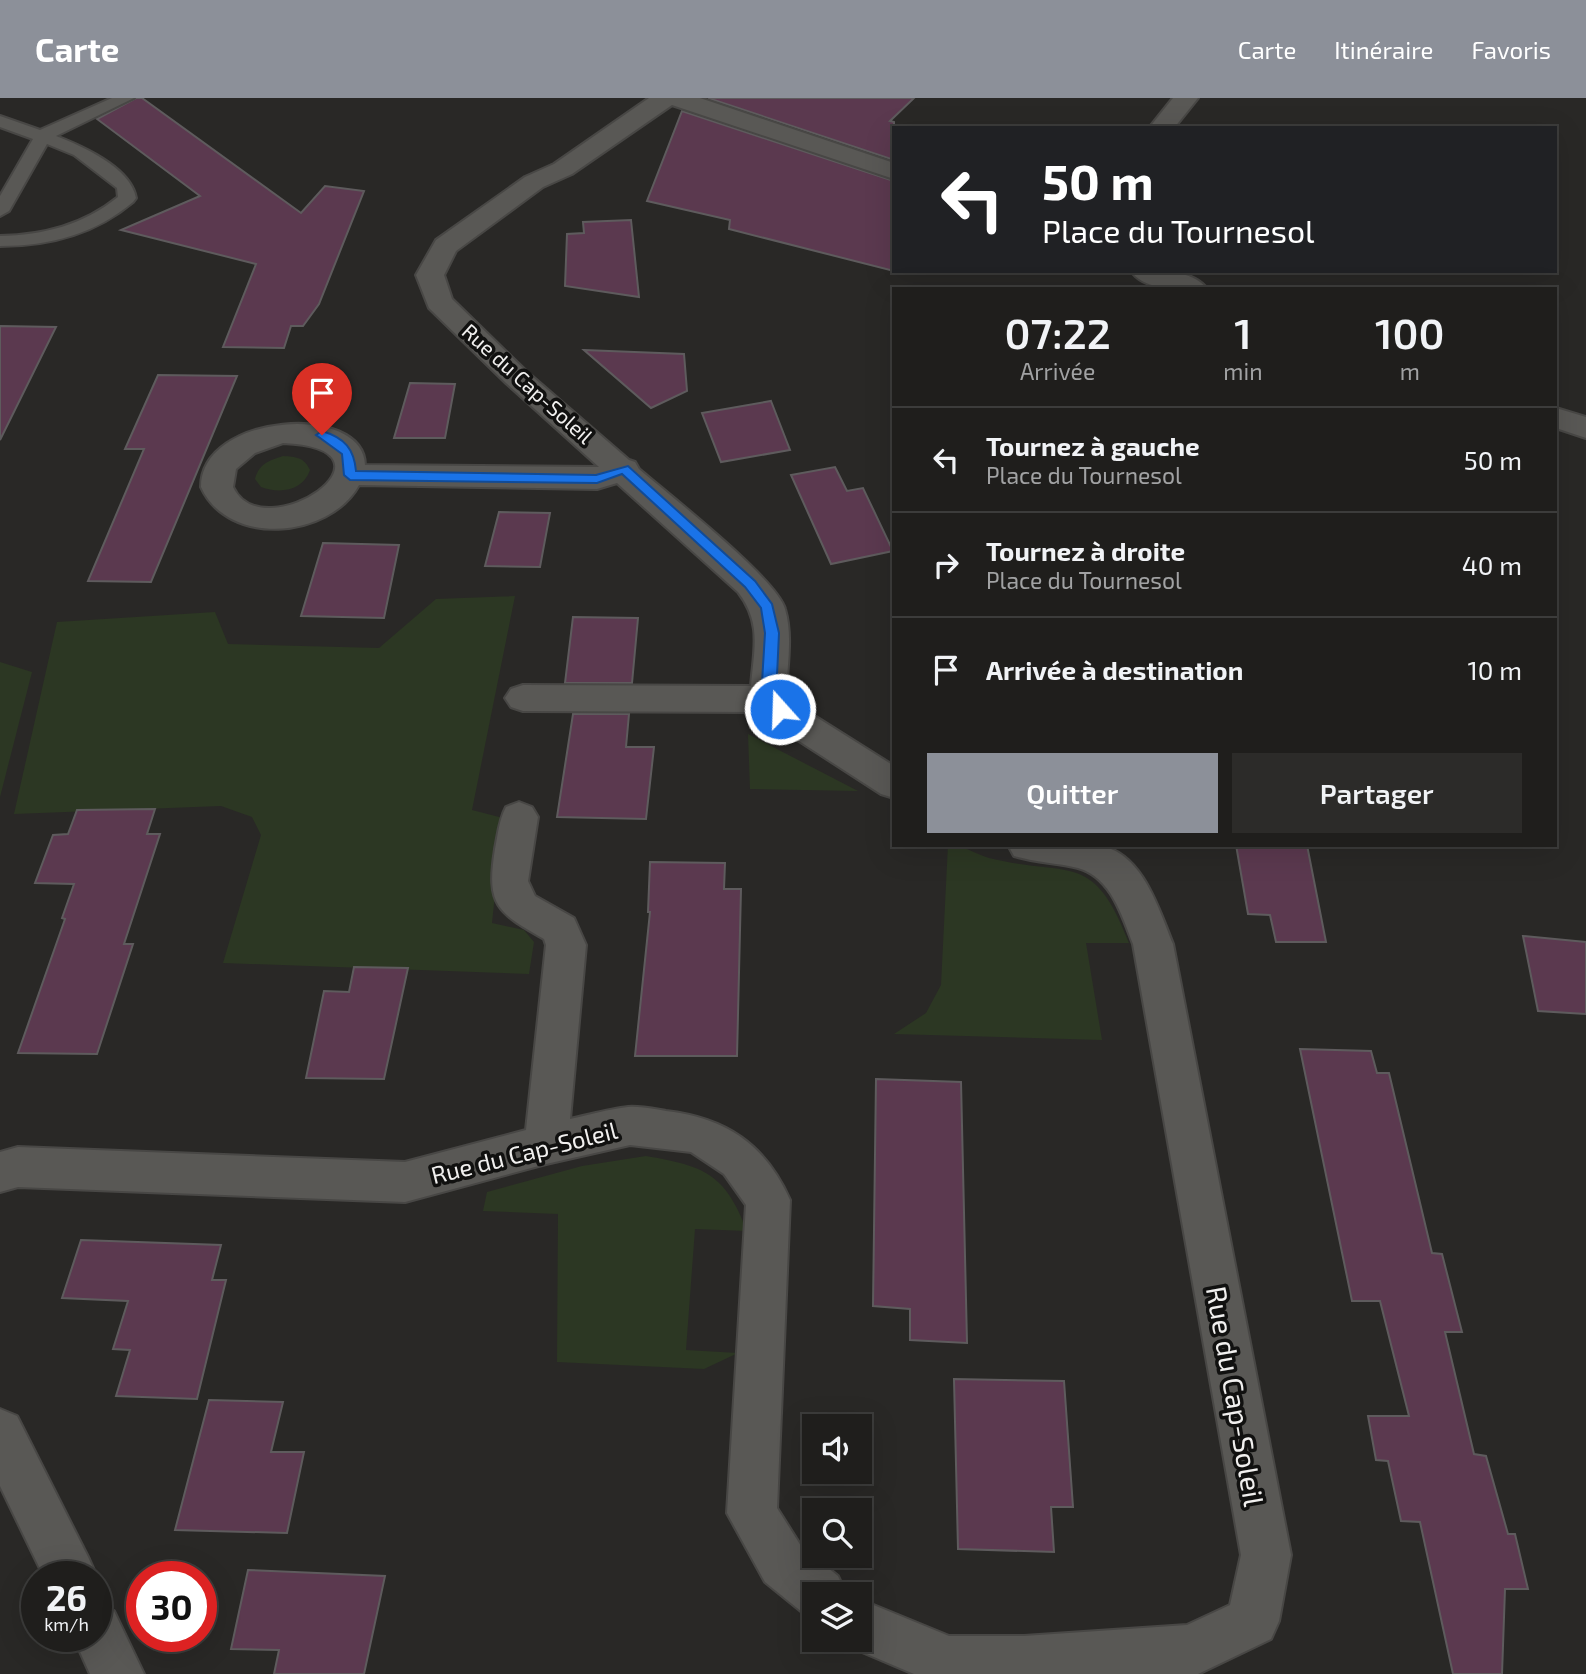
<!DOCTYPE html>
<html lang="fr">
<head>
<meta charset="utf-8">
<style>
	:root { --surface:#1f1e1c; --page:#2c2b29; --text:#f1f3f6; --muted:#a1a2a3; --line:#3c3c3b; --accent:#8c9099 }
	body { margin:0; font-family:"Exo 2",sans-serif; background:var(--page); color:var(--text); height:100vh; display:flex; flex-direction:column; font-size:26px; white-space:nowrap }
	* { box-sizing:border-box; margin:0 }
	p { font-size:23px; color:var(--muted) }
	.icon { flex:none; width:38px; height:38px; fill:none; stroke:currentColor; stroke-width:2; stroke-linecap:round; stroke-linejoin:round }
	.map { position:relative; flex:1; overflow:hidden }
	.panel { position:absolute; left:892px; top:189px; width:665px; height:560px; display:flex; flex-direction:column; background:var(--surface); border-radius:0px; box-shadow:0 7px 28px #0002,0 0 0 2px var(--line) }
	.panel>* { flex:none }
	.top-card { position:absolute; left:892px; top:28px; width:665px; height:147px; border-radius:0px; box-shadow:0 7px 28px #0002,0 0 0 2px var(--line); background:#202124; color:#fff; overflow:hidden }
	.tools { position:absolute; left:802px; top:1316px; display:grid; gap:14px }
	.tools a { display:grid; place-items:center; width:70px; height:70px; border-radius:0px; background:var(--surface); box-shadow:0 7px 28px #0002,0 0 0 2px var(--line); font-size:35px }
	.speed { position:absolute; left:21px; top:1463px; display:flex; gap:14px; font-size:35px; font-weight:700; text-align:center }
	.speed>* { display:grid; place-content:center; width:91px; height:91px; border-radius:50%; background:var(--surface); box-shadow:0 7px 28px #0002,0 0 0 2px var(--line); line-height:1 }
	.speed small { font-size:18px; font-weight:400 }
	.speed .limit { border:10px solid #d22; background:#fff; color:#111 }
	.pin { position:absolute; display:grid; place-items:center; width:60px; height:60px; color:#fff; margin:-72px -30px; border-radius:50% 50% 50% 0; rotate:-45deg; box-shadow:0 0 7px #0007 }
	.pin .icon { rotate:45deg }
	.me { position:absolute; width:77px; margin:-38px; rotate:340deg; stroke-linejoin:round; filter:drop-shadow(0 0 5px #0008) }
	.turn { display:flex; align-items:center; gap:24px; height:147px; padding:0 35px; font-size:32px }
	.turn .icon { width:91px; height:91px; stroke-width:2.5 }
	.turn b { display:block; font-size:49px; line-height:60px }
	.eta { display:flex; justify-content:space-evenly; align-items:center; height:119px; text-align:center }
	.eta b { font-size:42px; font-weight:600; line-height:49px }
	.button { display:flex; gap:14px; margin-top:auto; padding:14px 35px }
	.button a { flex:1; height:80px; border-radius:0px; background:var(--accent); color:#fff; font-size:28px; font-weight:600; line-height:80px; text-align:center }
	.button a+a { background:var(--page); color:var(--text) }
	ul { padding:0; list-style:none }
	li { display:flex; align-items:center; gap:21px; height:105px; padding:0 35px; border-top:2px solid var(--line) }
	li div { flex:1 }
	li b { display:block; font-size:26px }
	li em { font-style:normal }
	header { display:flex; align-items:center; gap:42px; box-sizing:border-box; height:98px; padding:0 35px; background:var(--accent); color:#fff }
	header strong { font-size:33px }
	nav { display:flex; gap:38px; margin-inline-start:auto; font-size:24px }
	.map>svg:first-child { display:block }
	.green { fill:#2c3723 }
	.building { fill:#5b394f; stroke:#5e5b5d; stroke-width:2 }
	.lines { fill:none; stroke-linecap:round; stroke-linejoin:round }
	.lane-casing { stroke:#484745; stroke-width:4 }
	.street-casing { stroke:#484745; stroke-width:4 }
	.lane { fill:#595855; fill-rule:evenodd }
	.street { fill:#595855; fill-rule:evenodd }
	.route { fill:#1a73e8; stroke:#114b97; stroke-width:2 }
	.labels { text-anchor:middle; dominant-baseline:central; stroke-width:7; stroke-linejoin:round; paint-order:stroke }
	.far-street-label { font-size:21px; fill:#f1f0ef; stroke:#111110 }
	.street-label { font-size:24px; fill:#f1f0ef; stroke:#111110 }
	.near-street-label { font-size:28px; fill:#f1f0ef; stroke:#111110 }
</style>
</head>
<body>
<header>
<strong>Carte</strong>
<nav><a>Carte</a><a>Itinéraire</a><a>Favoris</a></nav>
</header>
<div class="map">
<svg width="1586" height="1576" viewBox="0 0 1586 1576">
	<rect width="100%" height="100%" fill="#292826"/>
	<g class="green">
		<path d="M 283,358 C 296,359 304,359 310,372 C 303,393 280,396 261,389 L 255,381 C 259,366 268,363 283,358 Z"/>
		<polygon points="515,498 472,712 503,720 492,825 524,832 534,844 529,876 223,865 261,737 252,719 221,708 14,716 57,524 215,514 228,546 379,550 436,501"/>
		<polygon points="0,564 32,574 0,699"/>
		<polygon points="748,636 858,693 750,691"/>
		<path d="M 948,747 C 964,747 975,756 989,760 C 1070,780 1093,751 1129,845 L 1086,845 L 1102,942 L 894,936 L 926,915 L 941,887 Z"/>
		<path d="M 646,1058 C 704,1068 725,1075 747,1133 L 695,1131 L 686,1252 L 738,1255 L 704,1271 L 557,1264 L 558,1116 L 483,1113 L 487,1094 L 582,1068 Z"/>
	</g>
	<g class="building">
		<polygon points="136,0 142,0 301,115 325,88 364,93 319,206 303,228 291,228 284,250 223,249 256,166 121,132 200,98 97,21"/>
		<polygon points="708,0 914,0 890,23 894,24 894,62"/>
		<polygon points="682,13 894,83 894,173 729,131 730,122 647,103"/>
		<polygon points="631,122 639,199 565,188 567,136 584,135 583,124"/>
		<polygon points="0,228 56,229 0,342"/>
		<polygon points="584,252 684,256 687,293 651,310"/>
		<polygon points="158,277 237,278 151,484 88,483 144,351 125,351"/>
		<polygon points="410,285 455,286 445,340 394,340"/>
		<polygon points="771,303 790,352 721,364 702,315"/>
		<polygon points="835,369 847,393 863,390 893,453 831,466 791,377"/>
		<polygon points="499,414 550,415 540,469 485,468"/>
		<polygon points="323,445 399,447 384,520 301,518"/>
		<polygon points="573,519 638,520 632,585 565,585"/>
		<polygon points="573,616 629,616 626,649 654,649 646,721 557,719"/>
		<polygon points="155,711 147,736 160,736 124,846 133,846 97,956 18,955 65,821 62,820 74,786 35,785 53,737 68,736 77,712"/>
		<polygon points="1236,747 1307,747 1326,844 1276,844 1270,817 1248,816"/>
		<polygon points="650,764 725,765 724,791 741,791 737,958 635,958 650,814 648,814"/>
		<polygon points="1523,838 1586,844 1586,916 1538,913"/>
		<polygon points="354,869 408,870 384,981 306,980 324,893 349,894"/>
		<polygon points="1300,951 1371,953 1377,975 1389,975 1432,1155 1442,1156 1462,1234 1445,1234 1474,1356 1486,1358 1508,1436 1515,1436 1528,1491 1505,1491 1502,1576 1453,1576 1420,1424 1401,1423 1388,1363 1376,1362 1368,1318 1409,1318 1380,1203 1352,1203"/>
		<polygon points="876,981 961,984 967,1245 910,1242 910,1211 873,1208"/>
		<polygon points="81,1142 221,1147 212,1182 226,1182 197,1301 116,1298 130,1252 113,1251 128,1203 62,1200"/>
		<polygon points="954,1281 1064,1283 1073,1409 1051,1409 1054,1454 958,1451"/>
		<polygon points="209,1302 283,1304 271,1354 304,1354 287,1435 175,1432"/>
		<polygon points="248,1472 385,1478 364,1576 274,1576 279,1552 231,1551"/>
	</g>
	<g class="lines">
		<defs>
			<path id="lane" d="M 112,0 L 134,0 L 56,38 C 82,48 131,70 136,100 L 133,104 C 95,136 50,148 0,148 L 0,138 C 44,137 83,127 118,99 L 117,90 L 74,57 L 47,46 L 9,113 L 0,118 L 0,98 L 33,41 L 0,29 L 0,18 L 40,32 Z"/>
			<g id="street">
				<path d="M 649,0 L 700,0 L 894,65 L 894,81 L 672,7 L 572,76 L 543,89 L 456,153 L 444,177 L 452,201 L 526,273 L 629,362 L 635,364 L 639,371 C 668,396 777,481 785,511 C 793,538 787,569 786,596 L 805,612 L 894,668 L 894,700 L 881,696 L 779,630 L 760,614 L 523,613 L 511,609 L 505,600 L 511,591 L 523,587 L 751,588 C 754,551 762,525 738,494 L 617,385 L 597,391 L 359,387 C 329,441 228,449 201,389 C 201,315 364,304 365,367 L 599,369 L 506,285 L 429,210 L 416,177 L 436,142 L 525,79 L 554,66 ZM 283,345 C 413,351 263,453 233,389 L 236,371 L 255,355 Z"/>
				<polygon points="1173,0 1198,0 1174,30 1149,30"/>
				<path d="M 1131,173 C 1153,173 1192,170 1207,191 C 1184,191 1145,194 1131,173 Z"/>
				<polygon points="1556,310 1586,319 1586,340 1556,330"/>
				<path d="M 519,704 L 532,709 L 538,719 L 528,783 L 535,798 L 574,820 L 586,847 L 570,1021 C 589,1017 609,1011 628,1009 C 640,1008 654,1011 666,1013 C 726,1020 765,1046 790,1102 L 777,1410 L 801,1448 L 838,1478 L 846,1496 L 814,1496 L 814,1519 L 802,1514 L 765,1484 L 727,1415 L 746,1107 L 724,1076 L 691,1054 L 630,1047 L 546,1066 L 405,1104 L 18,1089 L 0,1094 L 0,1054 L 18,1049 L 405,1064 L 526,1032 L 546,847 L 544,841 C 497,814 486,808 495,751 C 498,736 499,722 506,709 Z"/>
				<path d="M 1008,747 C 1038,747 1073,742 1101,748 C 1143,756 1159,812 1173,846 L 1291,1457 L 1279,1523 L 1271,1541 L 1198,1576 L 914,1576 L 841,1545 L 839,1542 L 859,1542 L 859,1501 L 949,1538 L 1024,1538 L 1187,1527 L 1230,1507 L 1241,1457 L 1133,846 C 1122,818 1111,779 1078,770 C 1056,765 1034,764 1014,758 Z"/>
				<polygon points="0,1311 17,1318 89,1461 97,1479 96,1480 44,1479 0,1388"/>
				<polygon points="96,1505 114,1513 144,1576 90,1576 73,1538 96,1538"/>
			</g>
		</defs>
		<use href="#lane" class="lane-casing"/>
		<use href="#street" class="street-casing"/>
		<use href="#lane" class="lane"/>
		<use href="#street" class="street"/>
	</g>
	<path class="route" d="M 322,333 C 345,340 354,351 356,373 L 596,377 L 628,368 L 755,483 L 772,506 L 779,535 L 776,599 L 785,607 L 785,615 L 775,615 L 761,601 L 765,535 L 761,510 L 745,489 L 622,376 L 597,385 L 350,382 L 344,377 L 342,356 L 316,337 Z"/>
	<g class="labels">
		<g class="far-street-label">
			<text transform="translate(528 285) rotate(42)">Rue du Cap-Soleil</text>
		</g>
		<g class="street-label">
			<text transform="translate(524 1054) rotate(-14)">Rue du Cap-Soleil</text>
		</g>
		<g class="near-street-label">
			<text transform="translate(1236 1298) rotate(80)">Rue du Cap-Soleil</text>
		</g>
	</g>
</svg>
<div class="tools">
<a><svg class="icon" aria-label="sound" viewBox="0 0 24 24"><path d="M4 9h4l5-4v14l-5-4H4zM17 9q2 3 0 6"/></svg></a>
<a><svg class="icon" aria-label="search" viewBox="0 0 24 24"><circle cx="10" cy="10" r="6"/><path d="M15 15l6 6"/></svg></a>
<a><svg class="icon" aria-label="layers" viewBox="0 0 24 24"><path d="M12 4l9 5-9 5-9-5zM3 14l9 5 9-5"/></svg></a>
</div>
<div class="speed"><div>26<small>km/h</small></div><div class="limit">30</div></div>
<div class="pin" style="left:322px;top:337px;background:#d93025"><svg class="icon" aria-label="arrive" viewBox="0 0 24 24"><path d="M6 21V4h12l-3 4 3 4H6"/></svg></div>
<svg class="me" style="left:780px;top:611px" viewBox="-20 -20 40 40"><circle r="17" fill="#1a73e8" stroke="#fff" stroke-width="3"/><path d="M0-11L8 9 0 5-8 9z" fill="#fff"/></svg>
<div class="top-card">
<div class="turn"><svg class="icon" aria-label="left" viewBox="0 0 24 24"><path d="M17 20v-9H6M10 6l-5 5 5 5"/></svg><div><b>50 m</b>Place du Tournesol</div></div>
</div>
<section class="panel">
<div class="eta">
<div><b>07:22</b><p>Arrivée</p></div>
<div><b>1</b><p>min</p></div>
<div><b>100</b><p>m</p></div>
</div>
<ul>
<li><svg class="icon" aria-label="left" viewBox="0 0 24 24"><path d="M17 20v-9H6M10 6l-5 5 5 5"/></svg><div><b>Tournez à gauche</b><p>Place du Tournesol</p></div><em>50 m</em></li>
<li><svg class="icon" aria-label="right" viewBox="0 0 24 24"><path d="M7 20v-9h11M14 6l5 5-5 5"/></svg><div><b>Tournez à droite</b><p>Place du Tournesol</p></div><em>40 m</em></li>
<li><svg class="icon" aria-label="arrive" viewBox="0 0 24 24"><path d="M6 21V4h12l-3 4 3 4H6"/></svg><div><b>Arrivée à destination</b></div><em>10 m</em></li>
</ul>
<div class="button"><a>Quitter</a><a>Partager</a></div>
</section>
</div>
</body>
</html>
